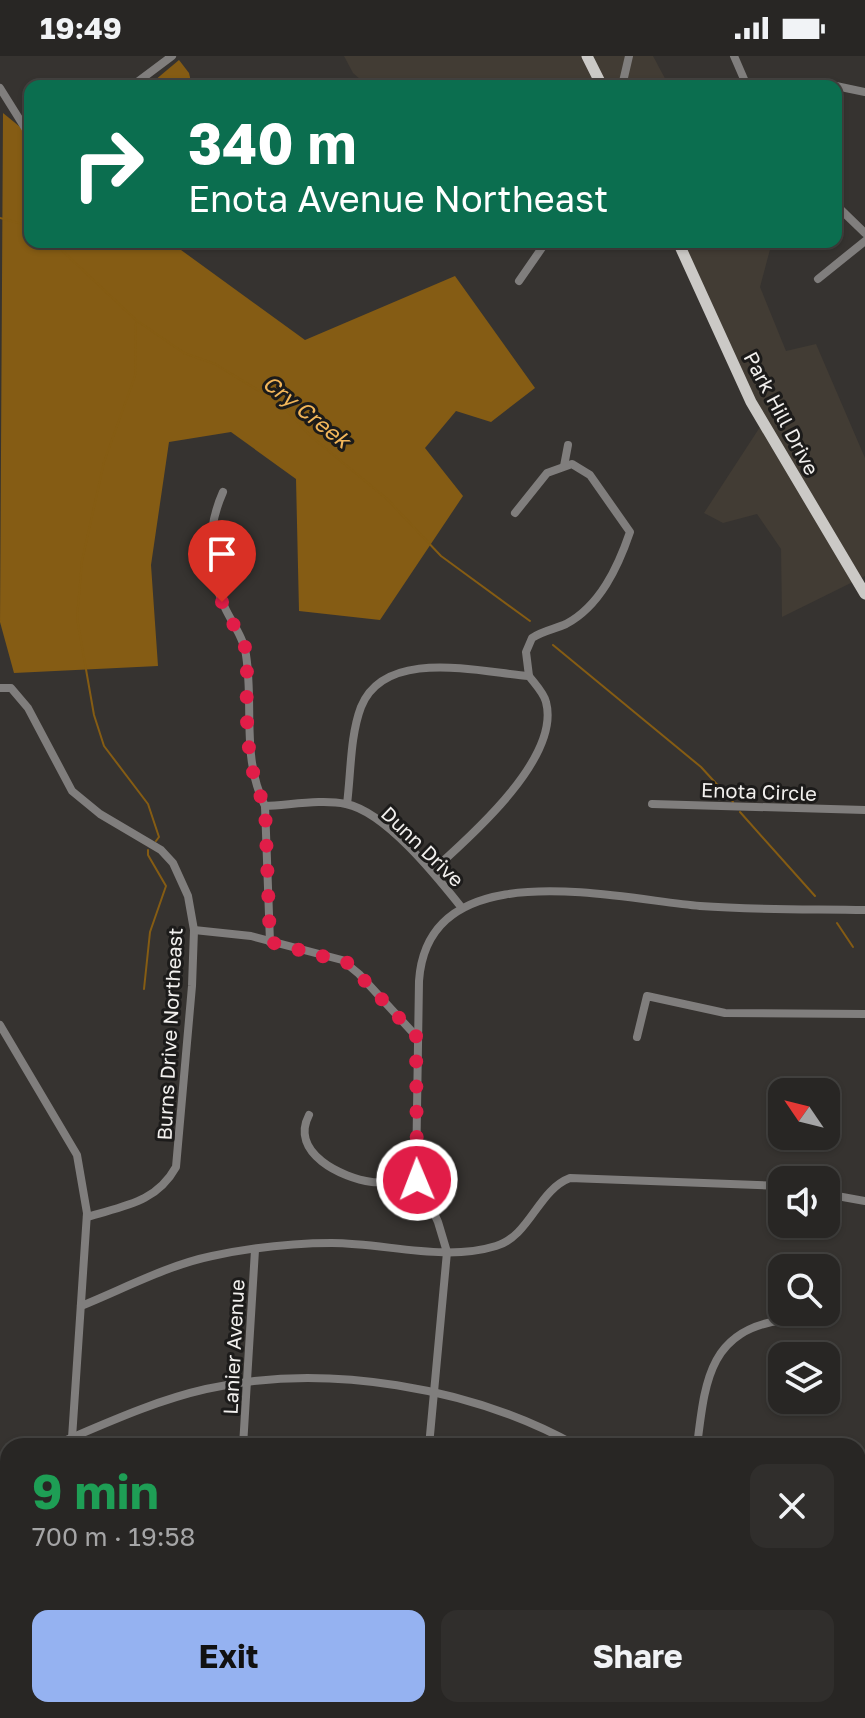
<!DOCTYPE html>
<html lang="en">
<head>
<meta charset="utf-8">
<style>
	:root { --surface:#282624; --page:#302e2c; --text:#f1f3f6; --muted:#a5a5a6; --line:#444341; --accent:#95b2f1 }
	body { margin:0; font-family:"Golos Text",sans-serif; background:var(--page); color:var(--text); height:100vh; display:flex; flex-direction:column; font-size:30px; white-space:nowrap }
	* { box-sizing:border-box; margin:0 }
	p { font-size:26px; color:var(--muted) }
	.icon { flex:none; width:44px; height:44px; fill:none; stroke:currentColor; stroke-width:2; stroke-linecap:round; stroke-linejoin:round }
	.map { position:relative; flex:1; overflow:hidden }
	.sheet { position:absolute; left:0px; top:1382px; width:866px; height:280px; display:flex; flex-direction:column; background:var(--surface); border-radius:24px 24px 0 0; box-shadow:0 2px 6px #0004,0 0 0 2px var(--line) }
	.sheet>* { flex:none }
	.guide { position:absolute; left:24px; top:24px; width:818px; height:168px; border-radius:16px; box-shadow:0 2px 6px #0004,0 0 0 2px var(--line); background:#0b6e4f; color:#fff; overflow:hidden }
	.needle { width:52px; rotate:305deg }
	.fabs { position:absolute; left:768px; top:1022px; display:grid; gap:16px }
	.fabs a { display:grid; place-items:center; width:72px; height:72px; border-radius:16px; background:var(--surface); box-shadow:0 2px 6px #0004,0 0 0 2px var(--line); font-size:40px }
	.pin { position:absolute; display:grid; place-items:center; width:68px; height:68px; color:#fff; margin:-82px -34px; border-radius:50% 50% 50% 0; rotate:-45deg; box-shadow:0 0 8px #0007 }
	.pin .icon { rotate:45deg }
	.me { position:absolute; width:88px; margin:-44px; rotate:359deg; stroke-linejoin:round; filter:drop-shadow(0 0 6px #0008) }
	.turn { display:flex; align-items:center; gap:28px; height:168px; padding:0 32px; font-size:36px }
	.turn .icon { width:104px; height:104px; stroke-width:2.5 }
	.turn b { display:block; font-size:56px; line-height:68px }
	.round { display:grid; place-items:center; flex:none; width:84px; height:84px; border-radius:16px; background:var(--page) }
	.headline { display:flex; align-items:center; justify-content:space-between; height:136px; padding:0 32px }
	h1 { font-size:48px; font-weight:700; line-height:60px; color:#1e9e55 }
	.cta { display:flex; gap:16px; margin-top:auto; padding:16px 32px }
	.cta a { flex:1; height:92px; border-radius:16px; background:var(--accent); color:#111; font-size:32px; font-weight:700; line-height:92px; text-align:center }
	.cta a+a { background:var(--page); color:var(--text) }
	.status { display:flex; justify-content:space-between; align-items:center; height:56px; padding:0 40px; background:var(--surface); direction:ltr }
	.status svg { height:22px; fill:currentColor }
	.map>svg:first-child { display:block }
	.built { fill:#423c34 }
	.forest { fill:#855c14 }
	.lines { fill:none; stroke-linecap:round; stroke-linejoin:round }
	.stream { stroke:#855c13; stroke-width:2 }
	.minor { stroke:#807e7d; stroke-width:8 }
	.major { stroke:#cbc9c6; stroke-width:11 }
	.route { stroke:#e11d48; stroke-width:14; stroke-dasharray:0 25.2 }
	.labels { text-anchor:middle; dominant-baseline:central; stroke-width:6; stroke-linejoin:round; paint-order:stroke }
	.street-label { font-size:20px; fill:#f2f0ee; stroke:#1c1b1a }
	.water-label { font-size:22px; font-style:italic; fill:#f2b65a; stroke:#1c1b1a }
</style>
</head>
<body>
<div class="status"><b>19:49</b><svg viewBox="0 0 49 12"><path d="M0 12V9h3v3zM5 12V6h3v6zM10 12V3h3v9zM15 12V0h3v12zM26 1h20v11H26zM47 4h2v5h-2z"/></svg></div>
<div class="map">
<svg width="865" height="1662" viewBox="0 0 865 1662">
	<rect width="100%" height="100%" fill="#363330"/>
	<g class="built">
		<polygon points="344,0 653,0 669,30 368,30 353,17"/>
		<polygon points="679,186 772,186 760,231 786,295 816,288 865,402 865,520 782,561 781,493 757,458 723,467 704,457 760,371"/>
		<polygon points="8,1409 8,1524 0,1524 0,1410"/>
		<polygon points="858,1649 865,1649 865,1662 649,1662 650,1654 858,1654"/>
	</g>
	<g class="forest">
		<polygon points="179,4 189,17 192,30 148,30"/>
		<polygon points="3,57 30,79 30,186 170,186 305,284 455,220 535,332 491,366 456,355 425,392 463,440 380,564 299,555 296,423 231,376 169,386 151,509 158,610 14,617 0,566"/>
	</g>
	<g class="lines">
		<g class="stream">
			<polyline points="0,162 30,170"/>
			<polyline points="53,186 136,264 184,297 215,308 279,347 313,382 387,443 441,500 530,565"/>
			<polyline points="136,267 135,320 104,406 82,505 77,562 94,659 104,690 148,748 159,781 156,785"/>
			<polyline points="553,589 701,711 733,746"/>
			<polyline points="740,756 815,840"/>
			<polyline points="837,867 853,891"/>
			<polyline points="144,933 150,876 166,830 148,799 148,794"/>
		</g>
		<g class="minor">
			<polyline points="734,0 747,30"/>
			<polyline points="132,30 172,0"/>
			<polyline points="622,30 629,0"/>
			<polyline points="747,30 815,26 834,30"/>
			<polyline points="836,30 865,36"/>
			<polyline points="0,32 30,80"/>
			<polyline points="836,149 865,177"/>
			<polyline points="818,223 865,185"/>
			<polyline points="519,225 546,186"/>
			<polyline points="564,410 568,389"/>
			<path d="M 223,436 C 206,474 207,516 226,554 C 233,568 244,583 246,599 C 254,649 241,702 265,750 L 270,886"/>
			<path d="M 515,457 L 547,417 L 572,408 L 590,419 L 630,476 C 618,511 600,550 566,568 C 555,573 542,575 532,582 L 526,596 L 529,620"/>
			<path d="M 0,632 L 11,632 L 28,652 L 72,735 L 100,758 L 161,794 L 173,807 L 188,840 L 194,874 L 192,930 L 176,1111 C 156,1147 123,1150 87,1161"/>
			<path d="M 347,748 C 351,717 350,680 361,651 C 385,591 479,616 529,620 C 534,627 544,637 546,646 C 561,702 470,781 432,815"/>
			<polyline points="652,748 865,754"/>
			<path d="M 265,750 C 290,749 322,743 346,748 C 386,756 438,822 462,852"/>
			<polyline points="194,874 251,880 342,904 359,918 416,980"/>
			<polyline points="0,969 77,1099 87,1157 72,1382 77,1390"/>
			<polyline points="637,981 647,940 725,957 865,958"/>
			<path d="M 309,1059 C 289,1097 342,1122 372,1126 C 385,1128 403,1121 416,1118"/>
			<polyline points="826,1138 865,1145"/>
			<path d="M 81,1250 C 123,1233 168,1209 212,1200 C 250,1192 293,1187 332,1187 C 385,1187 444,1206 496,1190 C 530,1180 538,1134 570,1122 L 782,1130"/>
			<path d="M 52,1390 C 102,1369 153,1345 206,1333 C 325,1306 472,1331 577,1390"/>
			<polyline points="243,1390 255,1194"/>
			<path d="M 429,1390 L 447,1196 L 438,1166 L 416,1118 L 419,925 C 428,794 616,843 700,850 C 755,854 810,853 865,854"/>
			<path d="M 697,1390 C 705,1327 708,1274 783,1264"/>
			<polyline points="0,1412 8,1408"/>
			<polyline points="858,1499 865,1501"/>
			<polyline points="0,1591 8,1592"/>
			<polyline points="858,1653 865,1653"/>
			<polyline points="222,1662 223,1654"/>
			<polyline points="409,1662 409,1654"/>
			<polyline points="712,1662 713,1654"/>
		</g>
		<g class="major">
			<polyline points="587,0 602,30"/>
			<polyline points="678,186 751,346 865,538"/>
		</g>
	</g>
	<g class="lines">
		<path class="route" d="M 222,546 L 246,593 L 247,604 C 247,652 243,706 265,750 L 270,886 L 348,907 L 416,980 L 417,1124"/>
	</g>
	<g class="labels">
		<g class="street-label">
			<text transform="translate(782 357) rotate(62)">Park Hill Drive</text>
			<text transform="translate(759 735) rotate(2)">Enota Circle</text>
			<text transform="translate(423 790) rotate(44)">Dunn Drive</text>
			<text transform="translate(169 978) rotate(-87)">Burns Drive Northeast</text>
			<text transform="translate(233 1291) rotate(-87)">Lanier Avenue</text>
		</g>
		<g class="water-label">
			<text transform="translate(307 355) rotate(38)">Cry Creek</text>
		</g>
	</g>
</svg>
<div class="fabs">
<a><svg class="needle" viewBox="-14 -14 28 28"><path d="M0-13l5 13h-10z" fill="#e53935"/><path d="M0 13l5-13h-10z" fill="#a5a5a6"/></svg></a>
<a><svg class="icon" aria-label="sound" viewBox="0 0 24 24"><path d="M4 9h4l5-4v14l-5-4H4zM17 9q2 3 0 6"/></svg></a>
<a><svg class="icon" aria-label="search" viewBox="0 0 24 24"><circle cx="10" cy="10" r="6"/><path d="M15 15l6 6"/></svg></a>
<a><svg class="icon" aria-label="layers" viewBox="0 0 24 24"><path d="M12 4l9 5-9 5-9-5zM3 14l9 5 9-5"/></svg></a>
</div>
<div class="pin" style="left:222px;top:546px;background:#d93025"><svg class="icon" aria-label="arrive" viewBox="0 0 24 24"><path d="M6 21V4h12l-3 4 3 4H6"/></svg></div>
<svg class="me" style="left:417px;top:1124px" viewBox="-20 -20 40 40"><circle r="17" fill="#e11d48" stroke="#fff" stroke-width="3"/><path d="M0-11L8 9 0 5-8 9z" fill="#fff"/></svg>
<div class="guide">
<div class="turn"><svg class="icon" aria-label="right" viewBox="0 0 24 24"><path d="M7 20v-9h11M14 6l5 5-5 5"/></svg><div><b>340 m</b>Enota Avenue Northeast</div></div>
</div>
<section class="sheet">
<div class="headline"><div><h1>9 min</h1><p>700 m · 19:58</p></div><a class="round"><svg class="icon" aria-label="close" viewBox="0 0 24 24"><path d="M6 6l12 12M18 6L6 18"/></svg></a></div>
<div class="cta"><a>Exit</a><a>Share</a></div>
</section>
</div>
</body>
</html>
